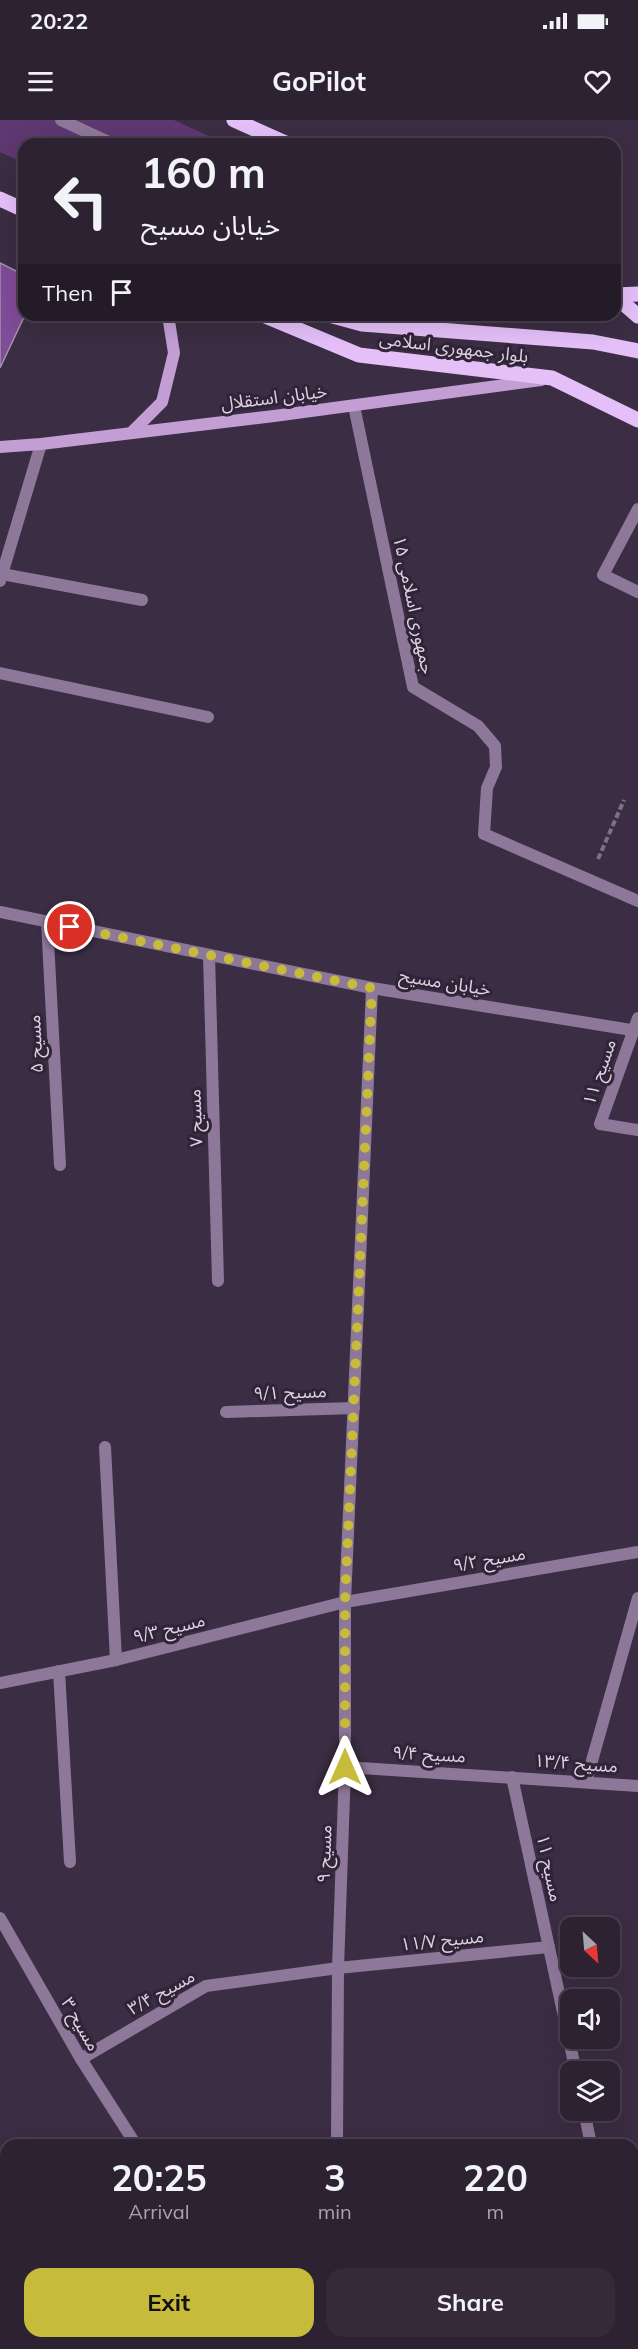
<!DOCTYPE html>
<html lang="en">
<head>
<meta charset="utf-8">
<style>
	:root { --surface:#2c2232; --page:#342a3a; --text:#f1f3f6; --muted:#a6a4ac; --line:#483f4d; --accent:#c7bb3b }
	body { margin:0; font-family:Mulish,"Noto Sans Arabic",sans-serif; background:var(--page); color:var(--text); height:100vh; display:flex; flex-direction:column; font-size:22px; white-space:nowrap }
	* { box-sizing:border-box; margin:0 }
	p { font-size:20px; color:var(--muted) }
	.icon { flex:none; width:33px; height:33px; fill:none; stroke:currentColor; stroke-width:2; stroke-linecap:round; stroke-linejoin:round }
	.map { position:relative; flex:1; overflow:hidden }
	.details { position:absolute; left:0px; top:2019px; width:639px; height:210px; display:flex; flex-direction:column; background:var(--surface); border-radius:18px 18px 0 0; box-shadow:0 6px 24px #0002,0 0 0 2px var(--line) }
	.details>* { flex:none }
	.banner { position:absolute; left:18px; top:18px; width:603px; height:183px; border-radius:18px; box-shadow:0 6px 24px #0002,0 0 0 2px var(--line); background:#2c2232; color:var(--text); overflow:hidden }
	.needle { width:39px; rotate:154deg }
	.tools { position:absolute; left:560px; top:1797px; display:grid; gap:12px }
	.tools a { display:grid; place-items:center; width:60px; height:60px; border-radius:12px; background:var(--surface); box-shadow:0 6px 24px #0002,0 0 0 2px var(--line); font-size:30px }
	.pin { position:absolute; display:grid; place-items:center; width:51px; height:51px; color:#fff; margin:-26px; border:3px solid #fff; border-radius:50%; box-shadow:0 2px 6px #0007 }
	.me { position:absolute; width:66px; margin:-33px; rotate:0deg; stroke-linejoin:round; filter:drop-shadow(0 0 4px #0008) }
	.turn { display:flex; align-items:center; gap:21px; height:126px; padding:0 24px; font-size:27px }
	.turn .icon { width:78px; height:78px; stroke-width:2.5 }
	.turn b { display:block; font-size:42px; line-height:51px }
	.then { display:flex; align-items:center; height:57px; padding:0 24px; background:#0003; gap:12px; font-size:22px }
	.eta { display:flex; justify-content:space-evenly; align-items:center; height:102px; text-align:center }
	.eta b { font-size:36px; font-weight:700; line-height:42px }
	.primary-button { display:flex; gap:12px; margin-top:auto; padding:12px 24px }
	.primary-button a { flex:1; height:69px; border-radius:18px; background:var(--accent); color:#111; font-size:24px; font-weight:700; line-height:69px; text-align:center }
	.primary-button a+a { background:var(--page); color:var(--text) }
	.status { display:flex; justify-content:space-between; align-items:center; height:42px; padding:0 30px; background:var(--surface); direction:ltr }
	.status svg { height:16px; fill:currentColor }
	header { display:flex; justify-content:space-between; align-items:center; height:78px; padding:0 24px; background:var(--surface); font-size:27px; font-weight:700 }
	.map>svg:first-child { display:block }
	.green { fill:#5e3870 }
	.building { fill:#7f4c97; stroke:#a291ac; stroke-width:1.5 }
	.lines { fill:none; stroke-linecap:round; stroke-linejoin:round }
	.path { stroke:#7d7184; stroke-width:4; stroke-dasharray:6 3; stroke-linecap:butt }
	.pedestrian { stroke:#8e789a; stroke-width:12 }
	.minor { stroke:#8e789a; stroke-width:12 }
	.tertiary { stroke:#8e789a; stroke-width:12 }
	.secondary { stroke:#c29ed4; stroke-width:12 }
	.primary { stroke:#e4bff8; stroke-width:15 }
	.route { stroke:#c7bb3b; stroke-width:10; stroke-dasharray:0 18 }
	.labels { text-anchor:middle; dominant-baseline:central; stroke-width:6; stroke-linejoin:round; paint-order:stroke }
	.street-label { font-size:18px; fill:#dcd3e1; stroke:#312338 }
</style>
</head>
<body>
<div class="status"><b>20:22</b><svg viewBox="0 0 49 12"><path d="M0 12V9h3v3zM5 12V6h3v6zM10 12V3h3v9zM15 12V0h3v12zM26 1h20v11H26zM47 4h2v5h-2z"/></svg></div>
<header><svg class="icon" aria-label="menu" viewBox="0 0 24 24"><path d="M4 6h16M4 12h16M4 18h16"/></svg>GoPilot<svg class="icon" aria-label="heart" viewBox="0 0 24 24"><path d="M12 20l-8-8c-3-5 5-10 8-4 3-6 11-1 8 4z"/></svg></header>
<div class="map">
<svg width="638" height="2229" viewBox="0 0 638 2229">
	<rect width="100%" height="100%" fill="#3b2d43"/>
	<polygon class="green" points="0,0 174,0 226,24 24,24 24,43 0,32"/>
	<polygon class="building" points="0,143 24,155 24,197 0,248"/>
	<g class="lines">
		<polyline class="path" points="598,739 624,680"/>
		<polyline class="pedestrian" points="61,0 113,24"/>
		<g class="minor">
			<polyline points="354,286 413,567 478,606 495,626 496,647 487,668 484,714 638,781"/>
			<polyline points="638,389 603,455 638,472"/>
			<polyline points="2,454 142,480"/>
			<polyline points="0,461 41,324"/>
			<polyline points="0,553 208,597"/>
			<polyline points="47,802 60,1045"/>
			<polyline points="209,835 218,1161"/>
			<polyline points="638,898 600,1004 638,1010"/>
			<polyline points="226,1292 354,1288"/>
			<polyline points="105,1327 116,1540"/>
			<polyline points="59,1551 70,1742"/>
			<polyline points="0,1563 116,1540 345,1482 638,1432"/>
			<polyline points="345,1647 638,1666"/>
			<polyline points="512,1657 576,1952"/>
			<polyline points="586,1662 638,1478"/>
			<polyline points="81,1939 206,1866 338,1848 549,1827"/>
			<polyline points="584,1990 591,2025"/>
			<polyline points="337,2025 338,1848 345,1647 345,1482 372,868"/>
			<polyline points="0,2167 6,2168"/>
			<polyline points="625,2223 626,2229"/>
			<polyline points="474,2228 477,2229"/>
			<polyline points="315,2229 315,2223"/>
		</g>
		<g class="tertiary">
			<polyline points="0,792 372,868 638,911"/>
			<polyline points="0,1798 81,1939 136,2025"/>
			<polyline points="148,2229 149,2223"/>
		</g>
		<g class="secondary">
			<polyline points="131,313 162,282 174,233 168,195"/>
			<polyline points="0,327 41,324 274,296 541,260"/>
		</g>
		<g class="primary">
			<polyline points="234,0 288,24"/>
			<polyline points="0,79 24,90"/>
			<polyline points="615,175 638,174"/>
			<polyline points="615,176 638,196"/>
			<polyline points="263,195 359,235 552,258 638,300"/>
			<polyline points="329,195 362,204 593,222 638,231"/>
		</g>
	</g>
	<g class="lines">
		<polyline class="route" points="70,807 372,868 345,1482 345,1647"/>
	</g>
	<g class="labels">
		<g class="street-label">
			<text transform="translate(454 227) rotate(7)">بلوار جمهوری اسلامی</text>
			<text transform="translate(274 277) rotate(-7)">خیابان استقلال</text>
			<text transform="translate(414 485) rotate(78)">جمهوری اسلامی ۱۵</text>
			<text transform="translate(445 862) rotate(9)">خیابان مسیح</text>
			<text transform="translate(35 924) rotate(-93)">مسیح ۵</text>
			<text transform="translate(599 952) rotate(-71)">مسیح ۱۱</text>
			<text transform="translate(195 998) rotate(-92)">مسیح ۷</text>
			<text transform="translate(290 1272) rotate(-2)">مسیح ۹/۱</text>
			<text transform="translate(489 1439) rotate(-10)">مسیح ۹/۲</text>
			<text transform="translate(169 1508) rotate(-14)">مسیح ۹/۳</text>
			<text transform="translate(429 1634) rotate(3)">مسیح ۹/۴</text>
			<text transform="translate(576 1643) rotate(4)">مسیح ۱۳/۴</text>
			<text transform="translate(324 1734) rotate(-88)">مسیح ۹</text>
			<text transform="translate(550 1748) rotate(78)">مسیح ۱۱</text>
			<text transform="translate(442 1820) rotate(-6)">مسیح ۱۱/۷</text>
			<text transform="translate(161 1872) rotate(-29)">مسیح ۳/۴</text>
			<text transform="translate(81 1904) rotate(60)">مسیح ۳</text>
		</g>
	</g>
</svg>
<div class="tools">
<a><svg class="needle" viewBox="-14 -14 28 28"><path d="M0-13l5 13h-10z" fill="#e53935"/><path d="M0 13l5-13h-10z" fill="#a6a4ac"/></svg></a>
<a><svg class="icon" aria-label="sound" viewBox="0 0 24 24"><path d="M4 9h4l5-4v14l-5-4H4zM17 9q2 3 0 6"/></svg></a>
<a><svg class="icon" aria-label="layers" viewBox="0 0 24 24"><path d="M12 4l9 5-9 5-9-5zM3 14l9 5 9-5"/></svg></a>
</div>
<div class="pin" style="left:70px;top:807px;background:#d93025"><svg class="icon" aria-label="arrive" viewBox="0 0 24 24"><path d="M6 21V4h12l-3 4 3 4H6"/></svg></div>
<svg class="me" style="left:345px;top:1647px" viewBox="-20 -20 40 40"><path d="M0-17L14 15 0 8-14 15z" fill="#c7bb3b" stroke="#fff" stroke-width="4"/></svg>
<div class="banner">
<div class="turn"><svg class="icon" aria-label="left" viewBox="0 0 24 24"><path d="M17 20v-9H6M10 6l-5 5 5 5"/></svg><div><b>160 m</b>خیابان مسیح</div></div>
<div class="then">Then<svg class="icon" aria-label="arrive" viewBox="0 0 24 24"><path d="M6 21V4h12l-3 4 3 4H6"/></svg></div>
</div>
<section class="details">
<div class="eta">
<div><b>20:25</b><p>Arrival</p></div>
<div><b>3</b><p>min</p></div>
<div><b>220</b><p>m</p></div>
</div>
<div class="primary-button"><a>Exit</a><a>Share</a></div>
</section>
</div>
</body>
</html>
